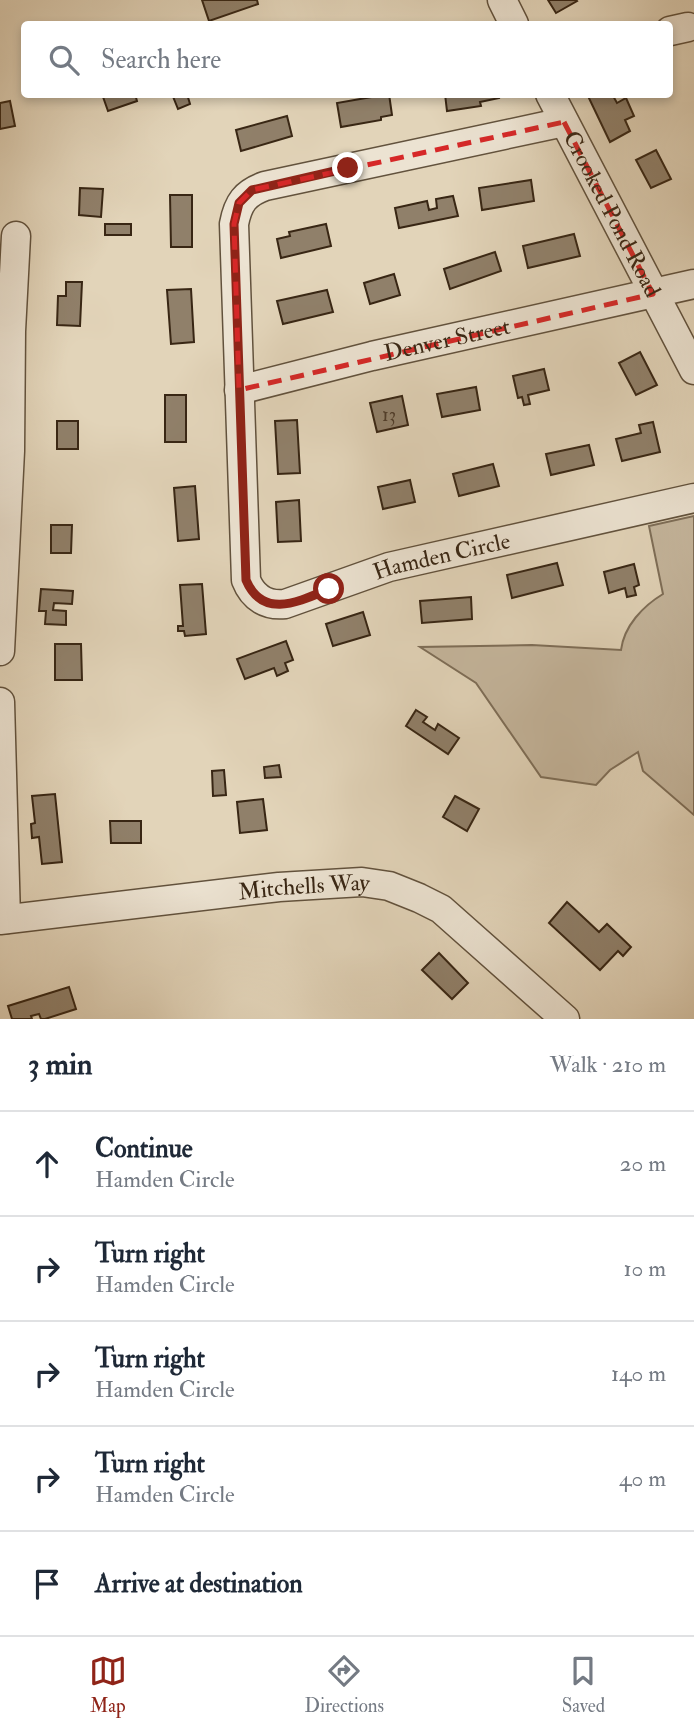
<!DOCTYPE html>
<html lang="en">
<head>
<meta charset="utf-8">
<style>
	body { margin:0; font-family:"IM FELL Double Pica",serif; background:#f2f2f3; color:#1f2937 }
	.stop { position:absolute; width:21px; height:21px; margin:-16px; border:5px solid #8f2418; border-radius:50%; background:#fff }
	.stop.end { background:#8f2418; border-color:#fff; box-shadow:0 2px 7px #0008 }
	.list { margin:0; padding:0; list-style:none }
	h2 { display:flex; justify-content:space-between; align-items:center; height:91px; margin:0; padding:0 28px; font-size:30px }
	h2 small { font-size:23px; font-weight:400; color:#747a83 }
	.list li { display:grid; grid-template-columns:46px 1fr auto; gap:21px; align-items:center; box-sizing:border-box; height:105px; padding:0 28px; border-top:2px solid #e0e1e3 }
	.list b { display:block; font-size:26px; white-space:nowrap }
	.list p { margin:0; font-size:23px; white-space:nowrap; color:#747a83 }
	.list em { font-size:23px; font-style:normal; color:#747a83 }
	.icon { flex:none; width:38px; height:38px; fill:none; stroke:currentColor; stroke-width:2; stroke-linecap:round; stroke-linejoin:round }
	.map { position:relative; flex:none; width:694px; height:1019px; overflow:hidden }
	.search { position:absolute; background:#fff; box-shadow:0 4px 10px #0003; left:21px; right:21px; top:21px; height:77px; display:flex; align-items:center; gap:18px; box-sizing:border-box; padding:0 24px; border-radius:7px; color:#747a83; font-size:26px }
	.sheet { height:616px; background:#fff }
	nav { display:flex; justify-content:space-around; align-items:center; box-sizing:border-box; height:98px; border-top:2px solid #e0e1e3; background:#fff; font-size:19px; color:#747a83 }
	nav a { display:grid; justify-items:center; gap:4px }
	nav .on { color:#8f2418 }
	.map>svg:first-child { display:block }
</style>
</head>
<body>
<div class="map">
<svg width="694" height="1019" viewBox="0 0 694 1019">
	<rect width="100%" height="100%" fill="#e2d4b9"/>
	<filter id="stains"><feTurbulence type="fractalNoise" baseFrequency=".00286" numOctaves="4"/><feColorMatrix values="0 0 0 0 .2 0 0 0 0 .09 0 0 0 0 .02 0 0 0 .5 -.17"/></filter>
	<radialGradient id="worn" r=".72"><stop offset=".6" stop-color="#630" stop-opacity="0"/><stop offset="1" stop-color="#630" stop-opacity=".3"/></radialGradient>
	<path fill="#c5b69d" stroke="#7e6e58" stroke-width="2" d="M694 516V815L643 771 638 752 610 770 596 785 541 777 476 683 420 647 532 645 621 650C624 626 643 606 663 594L649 526Z"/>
	<g fill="#90806a" stroke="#382614" stroke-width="2">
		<polygon points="202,0 257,0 258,4 209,21"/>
		<polygon points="548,0 576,0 577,1 556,13"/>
		<polygon points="102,94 135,94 137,101 108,111"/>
		<polygon points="172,94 187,94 190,104 178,109"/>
		<polygon points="389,94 392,115 381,117 381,120 341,127 337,103"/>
		<polygon points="445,94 498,94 499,98 480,102 481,106 447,111"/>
		<polygon points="587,94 612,94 617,103 626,98 634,116 625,120 630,131 610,142"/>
		<polygon points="10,101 15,126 0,129 0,103"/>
		<polygon points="287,116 292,136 241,151 236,130"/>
		<polygon points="656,150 671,179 651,188 636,160"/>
		<polygon points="531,180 534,201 482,210 479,188"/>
		<polygon points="80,188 103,189 101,217 79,215"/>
		<polygon points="170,195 192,195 192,247 171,247"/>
		<polygon points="453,196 458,216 399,228 395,208 427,201 429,210 437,208 436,199"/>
		<rect x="105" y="224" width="26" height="11"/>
		<polygon points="326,224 331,246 281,258 277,239 290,236 289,232"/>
		<polygon points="574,234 580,256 528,268 523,246"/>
		<polygon points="495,252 501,271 450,289 444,269"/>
		<polygon points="394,274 400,295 370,304 364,283"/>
		<polygon points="66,282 82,282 80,326 57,325 58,296 66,296"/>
		<polygon points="191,289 194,342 171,344 167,290"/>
		<polygon points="327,290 333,312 283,324 277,301"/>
		<polygon points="640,352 657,385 636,395 619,363"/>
		<polygon points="544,369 549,390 528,395 530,404 524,405 522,397 518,398 513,376"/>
		<polygon points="476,387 480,410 442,417 437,394"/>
		<rect x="165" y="395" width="21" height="47"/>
		<polygon points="402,396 408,425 377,432 370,403"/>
		<polygon points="297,420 300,473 278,474 275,421"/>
		<rect x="57" y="421" width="21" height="28"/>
		<polygon points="653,422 660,452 622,461 616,439 641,433 639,425"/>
		<polygon points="589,445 594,465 551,475 546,454"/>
		<polygon points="493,464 499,486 459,496 453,474"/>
		<polygon points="410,480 415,502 383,509 378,487"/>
		<polygon points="195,486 199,539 178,541 174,488"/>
		<polygon points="299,500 301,541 278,542 276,502"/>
		<polygon points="51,525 72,525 71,553 51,553"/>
		<polygon points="557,563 563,585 512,598 507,575"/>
		<polygon points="634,564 639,585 634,587 636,595 627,597 625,588 609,593 604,572"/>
		<polygon points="202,584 206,634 185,636 184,631 178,631 178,626 183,626 180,585"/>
		<polygon points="41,589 73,591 72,604 54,603 53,610 66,611 66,625 45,624 46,611 39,611"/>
		<polygon points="471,597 472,619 422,623 420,601"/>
		<polygon points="363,612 370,635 333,646 326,624"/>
		<polygon points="286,641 293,660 285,663 288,671 277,676 274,668 245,679 237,659"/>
		<polygon points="55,644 81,644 82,680 55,680"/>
		<polygon points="416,710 427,717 423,722 435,730 438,724 459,738 448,754 406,726"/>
		<polygon points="279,765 281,777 265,778 264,767"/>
		<polygon points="224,770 226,795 213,796 212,771"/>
		<polygon points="55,794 62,862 42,864 39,837 32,838 31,824 35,823 32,796"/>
		<polygon points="455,796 479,809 467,831 443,817"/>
		<polygon points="263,799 267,830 240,833 237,802"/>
		<polygon points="110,821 141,821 141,843 111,843"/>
		<polygon points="567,902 599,932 607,924 631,947 623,956 618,951 600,970 549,923"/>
		<polygon points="439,953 468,983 452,999 422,970"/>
		<polygon points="69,987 76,1009 45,1019 41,1019 39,1014 31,1016 32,1019 12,1019 8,1006"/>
	</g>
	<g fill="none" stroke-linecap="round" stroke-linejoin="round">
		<g stroke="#62523d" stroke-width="31">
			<g id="minor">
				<polyline points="502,0 514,24"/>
				<polyline points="670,31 688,27"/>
				<path id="s1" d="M550 94 694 370"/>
				<path id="s2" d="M564 122 265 186C245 193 238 203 234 224L246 580C253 598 267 606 285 604L389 567 694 498"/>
				<path id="s3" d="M239 390 372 356 694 284"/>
				<polyline points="0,651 10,451 11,331 16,236"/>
				<polyline points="0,702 6,919"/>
				<path id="s4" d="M0 920 279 887 362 882 389 886 419 898 441 909 565 1019"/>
			</g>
		</g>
		<use href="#minor" stroke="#ece3d2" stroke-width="28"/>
	</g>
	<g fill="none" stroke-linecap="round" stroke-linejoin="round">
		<path stroke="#8f2418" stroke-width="9" d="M329 589C300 601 263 620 246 580L234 224 239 203 252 190 348 168"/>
	</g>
	<path fill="none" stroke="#d62828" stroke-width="5" stroke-dasharray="14 9" stroke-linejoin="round" d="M564 122 653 294 239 390 234 224 239 203 252 190Z"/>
	<g text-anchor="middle" stroke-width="7" stroke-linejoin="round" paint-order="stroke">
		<g font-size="19" fill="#4e3c2a">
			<text x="389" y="421">13</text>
		</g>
		<g font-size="23" fill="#382614" stroke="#ece3d2">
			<text dy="8" stroke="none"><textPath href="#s1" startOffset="135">Crooked Pond Road</textPath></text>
			<text dy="8" stroke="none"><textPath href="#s3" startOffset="214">Denver Street</textPath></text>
			<text dy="8" stroke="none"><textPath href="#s2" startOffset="928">Hamden Circle</textPath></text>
			<text dy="8" stroke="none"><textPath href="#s4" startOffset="306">Mitchells Way</textPath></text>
		</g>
	</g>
	<rect width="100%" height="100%" filter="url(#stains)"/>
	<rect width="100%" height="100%" fill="url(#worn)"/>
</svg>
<div class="stop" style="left:329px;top:589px"></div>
<div class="stop end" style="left:348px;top:168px"></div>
<div class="search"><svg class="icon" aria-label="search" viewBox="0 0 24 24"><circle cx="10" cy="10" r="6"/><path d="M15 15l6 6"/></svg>Search here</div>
</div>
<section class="sheet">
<h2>3 min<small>Walk · 210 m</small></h2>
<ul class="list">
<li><svg class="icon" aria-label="ahead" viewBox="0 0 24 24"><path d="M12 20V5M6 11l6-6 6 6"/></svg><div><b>Continue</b><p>Hamden Circle</p></div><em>20 m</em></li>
<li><svg class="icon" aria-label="right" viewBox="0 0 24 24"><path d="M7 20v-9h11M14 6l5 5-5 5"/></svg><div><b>Turn right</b><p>Hamden Circle</p></div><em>10 m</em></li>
<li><svg class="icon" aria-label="right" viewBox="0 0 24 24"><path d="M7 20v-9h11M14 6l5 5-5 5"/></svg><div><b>Turn right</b><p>Hamden Circle</p></div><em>140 m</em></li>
<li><svg class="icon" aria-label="right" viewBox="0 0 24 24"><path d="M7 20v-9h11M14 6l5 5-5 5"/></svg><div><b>Turn right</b><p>Hamden Circle</p></div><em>40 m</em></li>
<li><svg class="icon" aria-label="arrive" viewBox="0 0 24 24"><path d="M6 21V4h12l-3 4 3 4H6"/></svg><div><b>Arrive at destination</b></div></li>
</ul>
</section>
<nav>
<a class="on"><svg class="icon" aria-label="map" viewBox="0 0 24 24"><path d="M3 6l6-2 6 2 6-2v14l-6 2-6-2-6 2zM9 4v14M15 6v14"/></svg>Map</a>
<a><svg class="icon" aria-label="directions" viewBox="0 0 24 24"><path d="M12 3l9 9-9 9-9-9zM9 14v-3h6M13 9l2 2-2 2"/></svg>Directions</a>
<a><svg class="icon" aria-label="saved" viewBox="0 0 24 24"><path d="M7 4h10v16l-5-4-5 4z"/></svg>Saved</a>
</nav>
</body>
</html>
